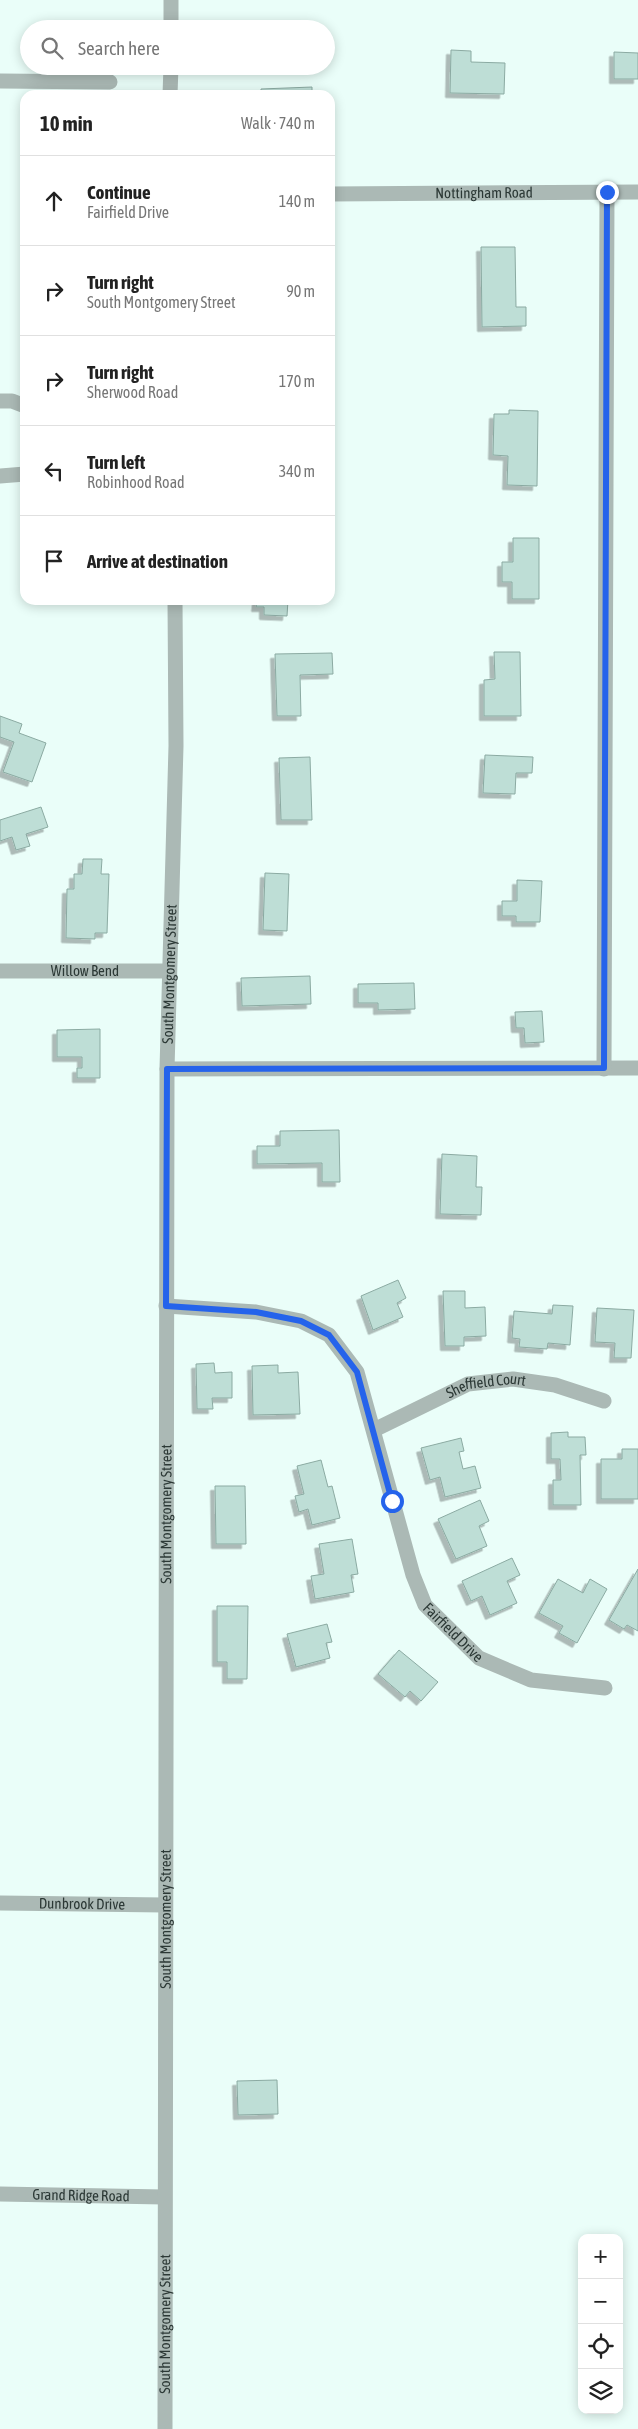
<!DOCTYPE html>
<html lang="en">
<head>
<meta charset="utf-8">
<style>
	body { margin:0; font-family:"Asap Condensed",sans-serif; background:#f2f2f2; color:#222 }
	.controls { position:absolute; right:15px; bottom:15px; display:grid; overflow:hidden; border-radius:10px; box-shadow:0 2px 12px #0003 }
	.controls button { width:45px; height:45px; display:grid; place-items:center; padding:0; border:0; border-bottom:1px solid #e0e0e0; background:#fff; color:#222; font:25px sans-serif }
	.stop { position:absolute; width:15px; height:15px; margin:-11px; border:4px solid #2563eb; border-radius:50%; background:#fff }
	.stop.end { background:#2563eb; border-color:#fff; box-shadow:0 1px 5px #0008 }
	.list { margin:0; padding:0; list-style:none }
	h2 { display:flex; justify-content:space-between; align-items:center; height:65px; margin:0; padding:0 20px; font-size:21px }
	h2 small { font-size:16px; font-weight:400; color:#767676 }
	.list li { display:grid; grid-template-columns:32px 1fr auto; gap:15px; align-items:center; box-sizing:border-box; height:90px; padding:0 20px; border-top:1px solid #e0e0e0 }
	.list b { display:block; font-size:19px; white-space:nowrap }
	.list p { margin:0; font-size:16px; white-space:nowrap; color:#767676 }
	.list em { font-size:16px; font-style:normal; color:#767676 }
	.icon { flex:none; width:28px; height:28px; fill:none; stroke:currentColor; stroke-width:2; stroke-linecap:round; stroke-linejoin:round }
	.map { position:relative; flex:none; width:638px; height:2429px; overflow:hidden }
	.search { position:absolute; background:#fff; box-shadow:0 2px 12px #0003; left:20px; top:20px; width:315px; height:55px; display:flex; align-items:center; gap:12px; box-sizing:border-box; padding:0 18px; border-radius:28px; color:#767676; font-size:19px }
	.panel { position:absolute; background:#fff; box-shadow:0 2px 12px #0003; left:20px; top:90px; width:315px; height:515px; border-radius:15px }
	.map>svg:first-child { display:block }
</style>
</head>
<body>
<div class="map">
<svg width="638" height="2429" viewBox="0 0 638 2429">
	<defs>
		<filter id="shadow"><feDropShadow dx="-4.5" dy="4.5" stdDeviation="0" flood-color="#0004"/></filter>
	</defs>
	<rect width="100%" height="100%" fill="#eafef9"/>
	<g fill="#beded6" stroke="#8baaa2" filter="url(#shadow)">
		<polygon points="451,50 471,51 471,62 505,63 504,94 450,93"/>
		<polygon points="614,52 638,53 638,79 614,79"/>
		<polygon points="312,87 312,95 261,95 261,89"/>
		<polygon points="481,247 515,247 516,307 526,307 526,326 482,327"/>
		<polygon points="509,410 538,411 537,486 507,485 508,456 493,455 494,414 509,414"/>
		<polygon points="513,538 539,538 539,599 512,599 512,582 502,582 502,562 513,562"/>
		<polygon points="257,600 288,600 287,616 264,615 264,607 256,607"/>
		<polygon points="494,652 520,652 521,716 484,716 484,680 495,679"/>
		<polygon points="332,653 333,674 300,675 301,716 277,716 275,654"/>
		<polygon points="0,716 22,724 19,733 46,743 32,782 3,772 14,742 0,737"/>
		<polygon points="485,755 533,757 532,773 516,773 515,794 483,793"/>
		<polygon points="310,757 312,820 281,820 279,758"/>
		<polygon points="41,807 48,827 26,834 30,846 16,850 12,837 0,841 0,820"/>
		<polygon points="83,859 102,859 101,874 109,874 107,933 95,933 95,939 66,938 67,889 74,889 74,874 82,874"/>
		<polygon points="265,873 289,874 287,931 263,930"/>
		<polygon points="517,880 542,881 540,922 516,922 516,916 502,916 502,901 517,901"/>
		<polygon points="310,976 311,1004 242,1006 241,978"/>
		<polygon points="414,983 415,1009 378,1010 378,1003 358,1003 358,984"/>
		<polygon points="542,1011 544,1042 525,1043 524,1028 516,1028 515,1012"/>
		<polygon points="100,1029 100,1078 77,1078 77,1068 82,1068 82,1057 57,1057 57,1030"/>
		<polygon points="339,1130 340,1182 322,1182 322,1163 257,1164 257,1146 280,1146 280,1131"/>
		<polygon points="442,1154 477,1156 476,1187 482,1187 481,1215 440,1214"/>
		<polygon points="398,1280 406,1298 397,1303 403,1317 373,1330 361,1296"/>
		<polygon points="443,1291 465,1291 465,1308 485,1307 486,1336 464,1337 464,1346 445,1346"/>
		<polygon points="553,1305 573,1306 570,1345 548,1343 547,1349 519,1347 520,1339 512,1338 514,1311 552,1314"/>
		<polygon points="597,1308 634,1310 631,1358 614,1358 615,1343 595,1342"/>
		<polygon points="214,1363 215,1373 232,1372 232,1398 212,1398 213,1409 197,1409 196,1364"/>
		<polygon points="278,1365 278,1373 298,1372 300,1414 253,1415 252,1366"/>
		<polygon points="568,1432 568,1437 585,1437 586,1455 580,1455 581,1505 553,1505 553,1480 561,1480 560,1459 551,1459 551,1433"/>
		<polygon points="461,1438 464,1451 459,1452 463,1469 475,1466 481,1488 445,1497 440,1477 430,1480 421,1448"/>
		<polygon points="622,1449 638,1449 638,1499 601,1499 601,1459 622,1459"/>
		<polygon points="321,1460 328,1487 332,1486 340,1518 312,1525 308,1509 299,1512 295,1496 304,1494 297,1466"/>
		<polygon points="215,1486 245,1486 246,1544 216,1544"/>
		<polygon points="480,1500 489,1521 479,1526 487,1546 456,1559 438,1519"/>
		<polygon points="352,1539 358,1574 351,1575 354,1592 315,1599 311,1576 324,1574 319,1544"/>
		<polygon points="512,1558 520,1575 507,1581 517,1603 490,1615 482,1596 471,1601 462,1581"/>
		<polygon points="638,1569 638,1631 627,1625 624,1629 609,1620"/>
		<polygon points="558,1579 583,1593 590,1579 607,1589 577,1643 559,1633 563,1626 539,1613"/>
		<polygon points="217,1606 248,1606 247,1679 227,1679 227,1662 217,1662"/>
		<polygon points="327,1624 332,1642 326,1643 330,1658 296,1667 287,1634"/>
		<polygon points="399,1650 438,1682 421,1701 410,1691 405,1697 378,1674"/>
		<polygon points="277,2080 278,2114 238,2115 237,2081"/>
	</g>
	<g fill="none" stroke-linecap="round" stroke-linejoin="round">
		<g stroke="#abb9b5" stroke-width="15">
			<polyline points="171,29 171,0"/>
			<polyline points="0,81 110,82"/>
			<polyline points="170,95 171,66"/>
			<path id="s1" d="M330 194 638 192"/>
			<polyline points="0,401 12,401 25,406"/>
			<polyline points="0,476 25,474"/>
			<path id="s2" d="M0 971H169"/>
			<polyline points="167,1069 638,1068"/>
			<polyline points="604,1069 607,192"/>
			<path id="s3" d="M166 1306 256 1312 301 1321 329 1335 357 1372 413 1575 425 1605 479 1658 531 1680 605 1688"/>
			<path id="s4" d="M374 1430 468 1384 513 1379 555 1385 604 1401"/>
			<path id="s5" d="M0 1903 165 1905"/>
			<path id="s6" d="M0 2194 164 2197"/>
			<path id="s7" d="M165 2429 167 1069 176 746 175 600"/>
		</g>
	</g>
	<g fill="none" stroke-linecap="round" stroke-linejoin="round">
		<polyline stroke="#2563eb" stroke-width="6" points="392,1501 357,1372 329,1335 301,1321 256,1312 166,1306 167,1069 604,1068 607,192"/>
	</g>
	<g text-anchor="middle" stroke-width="5" stroke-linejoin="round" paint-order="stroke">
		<g font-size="15" fill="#2c3936" stroke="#eafef9">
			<text dy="5" stroke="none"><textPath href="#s1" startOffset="154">Nottingham Road</textPath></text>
			<text dy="5" stroke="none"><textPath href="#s2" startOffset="85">Willow Bend</textPath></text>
			<text dy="5" stroke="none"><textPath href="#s7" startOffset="1455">South Montgomery Street</textPath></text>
			<text dy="5" stroke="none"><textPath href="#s4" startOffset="122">Sheffield Court</textPath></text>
			<text dy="5" stroke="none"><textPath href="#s7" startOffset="915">South Montgomery Street</textPath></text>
			<text dy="5" stroke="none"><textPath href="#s3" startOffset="496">Fairfield Drive</textPath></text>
			<text dy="5" stroke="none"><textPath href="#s5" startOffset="82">Dunbrook Drive</textPath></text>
			<text dy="5" stroke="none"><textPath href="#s7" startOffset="510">South Montgomery Street</textPath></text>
			<text dy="5" stroke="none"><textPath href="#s6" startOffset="81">Grand Ridge Road</textPath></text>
			<text dy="5" stroke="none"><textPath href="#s7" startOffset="105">South Montgomery Street</textPath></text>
		</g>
	</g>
</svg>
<div class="controls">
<button>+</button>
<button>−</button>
<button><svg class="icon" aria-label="locate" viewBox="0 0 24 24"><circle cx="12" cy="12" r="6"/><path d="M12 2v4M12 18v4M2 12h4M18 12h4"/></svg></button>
<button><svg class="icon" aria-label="layers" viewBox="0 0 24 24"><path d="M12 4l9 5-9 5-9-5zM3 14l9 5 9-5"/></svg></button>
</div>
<div class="stop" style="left:392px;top:1501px"></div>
<div class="stop end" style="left:607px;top:192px"></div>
<div class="search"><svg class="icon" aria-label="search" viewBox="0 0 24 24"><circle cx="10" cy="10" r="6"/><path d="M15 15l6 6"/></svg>Search here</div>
<section class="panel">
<h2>10 min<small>Walk · 740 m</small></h2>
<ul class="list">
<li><svg class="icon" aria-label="ahead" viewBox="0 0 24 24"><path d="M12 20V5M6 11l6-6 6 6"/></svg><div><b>Continue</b><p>Fairfield Drive</p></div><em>140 m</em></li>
<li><svg class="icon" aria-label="right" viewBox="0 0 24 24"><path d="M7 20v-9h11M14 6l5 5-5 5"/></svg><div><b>Turn right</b><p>South Montgomery Street</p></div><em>90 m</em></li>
<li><svg class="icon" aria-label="right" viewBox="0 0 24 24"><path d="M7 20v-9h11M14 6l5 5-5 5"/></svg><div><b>Turn right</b><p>Sherwood Road</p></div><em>170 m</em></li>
<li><svg class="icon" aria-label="left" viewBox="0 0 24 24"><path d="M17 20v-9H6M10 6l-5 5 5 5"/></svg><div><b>Turn left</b><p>Robinhood Road</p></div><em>340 m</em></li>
<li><svg class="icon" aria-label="arrive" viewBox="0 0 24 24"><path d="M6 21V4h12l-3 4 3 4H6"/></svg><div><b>Arrive at destination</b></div></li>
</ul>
</section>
</div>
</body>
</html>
